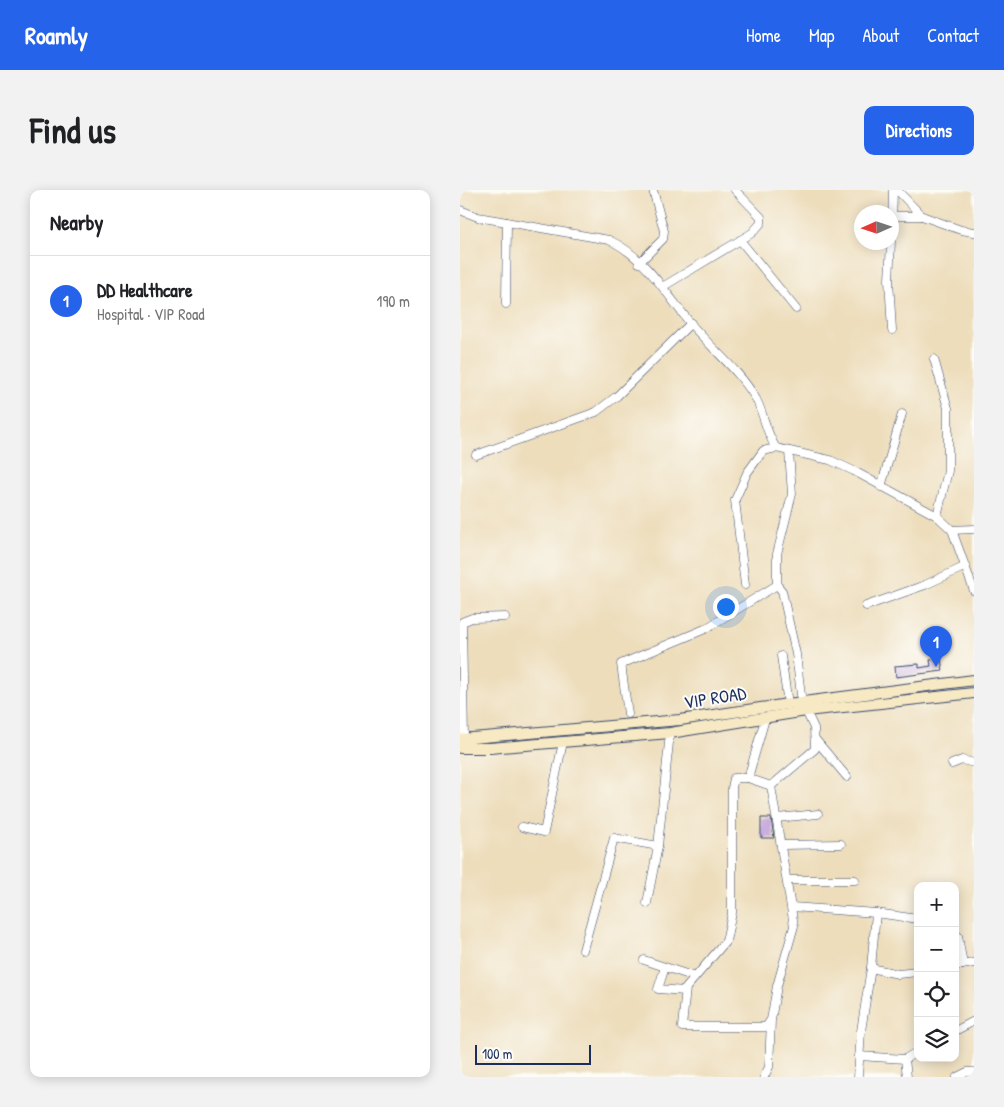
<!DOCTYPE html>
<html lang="en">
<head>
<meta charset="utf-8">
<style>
	body { margin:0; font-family:"Patrick Hand",sans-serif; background:#f2f2f2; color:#202124 }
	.controls { position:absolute; right:15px; bottom:15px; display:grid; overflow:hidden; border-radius:10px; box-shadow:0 2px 12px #0003 }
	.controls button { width:45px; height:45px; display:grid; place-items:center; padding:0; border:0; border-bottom:1px solid #e0e0e0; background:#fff; color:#202124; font:25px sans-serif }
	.compass { position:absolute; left:394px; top:15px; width:45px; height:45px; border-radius:50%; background:#fff; box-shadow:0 2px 12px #0003; rotate:267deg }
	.scale { position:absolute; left:15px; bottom:12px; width:116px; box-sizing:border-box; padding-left:5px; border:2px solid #1b2f5e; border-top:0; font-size:14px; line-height:18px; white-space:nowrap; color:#1b2f5e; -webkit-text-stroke:4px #fdfcf7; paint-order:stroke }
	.you { position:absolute; left:265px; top:416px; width:18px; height:18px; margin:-12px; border:4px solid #fff; border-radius:50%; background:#1a73e8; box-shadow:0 0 0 8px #1a73e833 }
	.badge { display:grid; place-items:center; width:32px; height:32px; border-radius:50%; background:#2563eb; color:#fff; font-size:16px; font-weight:700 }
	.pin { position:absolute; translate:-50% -41px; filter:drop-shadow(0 1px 2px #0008) }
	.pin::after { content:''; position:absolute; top:26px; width:18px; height:15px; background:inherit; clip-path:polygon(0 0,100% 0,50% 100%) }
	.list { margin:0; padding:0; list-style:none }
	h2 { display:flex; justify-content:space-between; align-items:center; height:65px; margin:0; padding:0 20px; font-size:21px }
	h2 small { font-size:16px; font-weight:400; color:#757577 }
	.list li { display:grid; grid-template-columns:32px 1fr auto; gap:15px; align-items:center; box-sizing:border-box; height:90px; padding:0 20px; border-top:1px solid #e0e0e0 }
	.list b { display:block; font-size:19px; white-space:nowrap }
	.list p { margin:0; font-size:16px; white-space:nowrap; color:#757577 }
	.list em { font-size:16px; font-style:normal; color:#757577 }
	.icon { flex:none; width:28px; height:28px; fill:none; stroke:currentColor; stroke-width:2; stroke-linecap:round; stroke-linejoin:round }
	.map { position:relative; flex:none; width:514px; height:887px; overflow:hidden; border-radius:10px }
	header { display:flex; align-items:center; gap:30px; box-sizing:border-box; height:70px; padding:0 25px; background:#2563eb; color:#fff }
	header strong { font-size:24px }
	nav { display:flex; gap:28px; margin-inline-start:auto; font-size:18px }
	.intro { display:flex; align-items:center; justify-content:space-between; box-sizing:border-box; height:120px; padding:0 30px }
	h1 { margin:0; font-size:35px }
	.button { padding:12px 22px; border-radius:10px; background:#2563eb; color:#fff; font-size:18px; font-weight:700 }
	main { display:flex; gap:30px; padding:0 30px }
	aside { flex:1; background:#fff; border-radius:10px; box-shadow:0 2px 12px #0003 }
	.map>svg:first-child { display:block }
</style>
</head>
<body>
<header>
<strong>Roamly</strong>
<nav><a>Home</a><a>Map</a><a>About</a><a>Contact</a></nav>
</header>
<div class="intro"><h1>Find us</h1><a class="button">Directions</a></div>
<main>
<aside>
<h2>Nearby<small></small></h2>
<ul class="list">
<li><span class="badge">1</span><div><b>DD Healthcare</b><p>Hospital · VIP Road</p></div><em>190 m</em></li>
</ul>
</aside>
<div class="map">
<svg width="514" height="887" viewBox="0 0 514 887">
	<rect width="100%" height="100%" fill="#fdfcf7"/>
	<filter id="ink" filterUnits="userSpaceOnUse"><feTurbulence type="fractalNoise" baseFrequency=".02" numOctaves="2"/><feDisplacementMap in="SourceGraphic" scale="10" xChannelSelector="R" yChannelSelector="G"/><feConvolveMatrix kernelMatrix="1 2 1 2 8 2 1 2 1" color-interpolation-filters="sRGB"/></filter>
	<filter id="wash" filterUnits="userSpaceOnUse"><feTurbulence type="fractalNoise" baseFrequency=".0096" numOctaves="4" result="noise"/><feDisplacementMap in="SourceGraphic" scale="20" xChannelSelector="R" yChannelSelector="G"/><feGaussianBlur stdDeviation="1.12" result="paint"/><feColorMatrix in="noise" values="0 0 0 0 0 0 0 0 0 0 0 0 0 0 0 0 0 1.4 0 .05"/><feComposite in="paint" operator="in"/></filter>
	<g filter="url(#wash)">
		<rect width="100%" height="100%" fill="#edddbb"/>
		<g id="blocks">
			<g fill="#bfa1da">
				<polygon points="481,469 483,481 436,487 435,476 459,474 459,478 471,476 470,470"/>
				<polygon points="301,628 311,628 314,648 301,648"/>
			</g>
		</g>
	</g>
	<g filter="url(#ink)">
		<use href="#blocks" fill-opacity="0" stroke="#3a496c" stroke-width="1"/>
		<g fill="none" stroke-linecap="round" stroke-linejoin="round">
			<g stroke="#3a496c" stroke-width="9">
				<g id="street">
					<polyline points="437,0 462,26 501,40 514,42"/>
					<path d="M0 20 18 27 149 50C185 66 207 105 231 134 252 159 280 181 296 209 304 224 306 243 316 258L370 270 394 281 477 326 492 340 514 401"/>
					<polyline points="432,26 462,26"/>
					<polyline points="432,36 433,0"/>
					<polyline points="280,50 336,119"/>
					<polyline points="431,52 429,90 432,140"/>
					<polyline points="179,73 203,49 204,41 193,0"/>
					<polyline points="204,96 292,43 301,33 301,27 275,0"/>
					<polyline points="46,114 47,32"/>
					<polyline points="474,169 488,218 488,281 477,326"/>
					<polyline points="329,261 332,304 317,364 317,395 322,401 336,464 341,505"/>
					<polyline points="16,265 136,222 157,206 231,133"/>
					<polyline points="421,297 442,224"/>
					<polyline points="492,340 514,339"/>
					<polyline points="285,395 275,310 287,283 303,261 316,258"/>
					<polyline points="406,416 465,395 506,376"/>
					<polyline points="321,466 328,514"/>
					<polyline points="168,524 161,474 245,439 317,395"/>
					<polyline points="4,549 2,432 12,428 45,427"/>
					<polyline points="355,549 387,587"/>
					<polyline points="492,574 502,570 514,573"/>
					<polyline points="288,588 274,588 272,598 272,723 266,751 226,798 222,837 306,837 310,831"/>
					<polyline points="311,596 355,559 354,538 346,521"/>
					<polyline points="317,628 358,624"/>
					<polyline points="62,637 84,642 103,552"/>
					<polyline points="322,655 381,654"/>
					<polyline points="328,690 395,690"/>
					<polyline points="187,713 198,656"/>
					<polyline points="332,717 416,723"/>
					<polyline points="495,747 498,746 503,775"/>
					<polyline points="123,760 154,648 198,656 210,543"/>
					<polyline points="184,770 235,787"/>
					<polyline points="495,776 514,773"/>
					<polyline points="205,777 198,799 225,801"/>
					<polyline points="411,778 416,723 458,729"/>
					<polyline points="495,841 514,831"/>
					<polyline points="399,866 445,869 458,861"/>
					<polyline points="445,869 447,887"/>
					<polyline points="304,887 309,877 311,830 317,796 334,736 311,596 288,588 305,529"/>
					<polyline points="398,887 401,841 411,778 438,784 458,782"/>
					<polyline points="497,887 507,882 514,882"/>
				</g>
			</g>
			<g stroke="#3a496c" stroke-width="12">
				<g id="secondary">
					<polyline points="0,549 220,530 328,514 514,490"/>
					<polyline points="0,558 30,558 210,543 346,521 514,503"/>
				</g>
			</g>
			<use href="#street" stroke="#fff" stroke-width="8"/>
			<use href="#secondary" stroke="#f7e9c3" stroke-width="10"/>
		</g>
	</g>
	<g text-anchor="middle" stroke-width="4" stroke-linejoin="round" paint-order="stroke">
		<g font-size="18" fill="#1b2f5e" stroke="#fdfcf7">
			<text transform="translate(255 508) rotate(-9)" y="6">VIP ROAD</text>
		</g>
	</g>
</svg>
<div class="controls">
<button>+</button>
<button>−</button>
<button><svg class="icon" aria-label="locate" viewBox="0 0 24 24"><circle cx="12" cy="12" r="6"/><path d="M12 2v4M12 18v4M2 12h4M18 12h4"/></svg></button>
<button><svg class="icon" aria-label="layers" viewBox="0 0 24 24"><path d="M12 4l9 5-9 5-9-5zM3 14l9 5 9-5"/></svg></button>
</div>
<svg class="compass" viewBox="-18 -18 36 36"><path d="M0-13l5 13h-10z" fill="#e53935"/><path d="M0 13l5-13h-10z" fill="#757577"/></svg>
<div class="scale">100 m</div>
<div class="you"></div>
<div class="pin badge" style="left:476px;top:477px">1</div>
</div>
</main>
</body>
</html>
